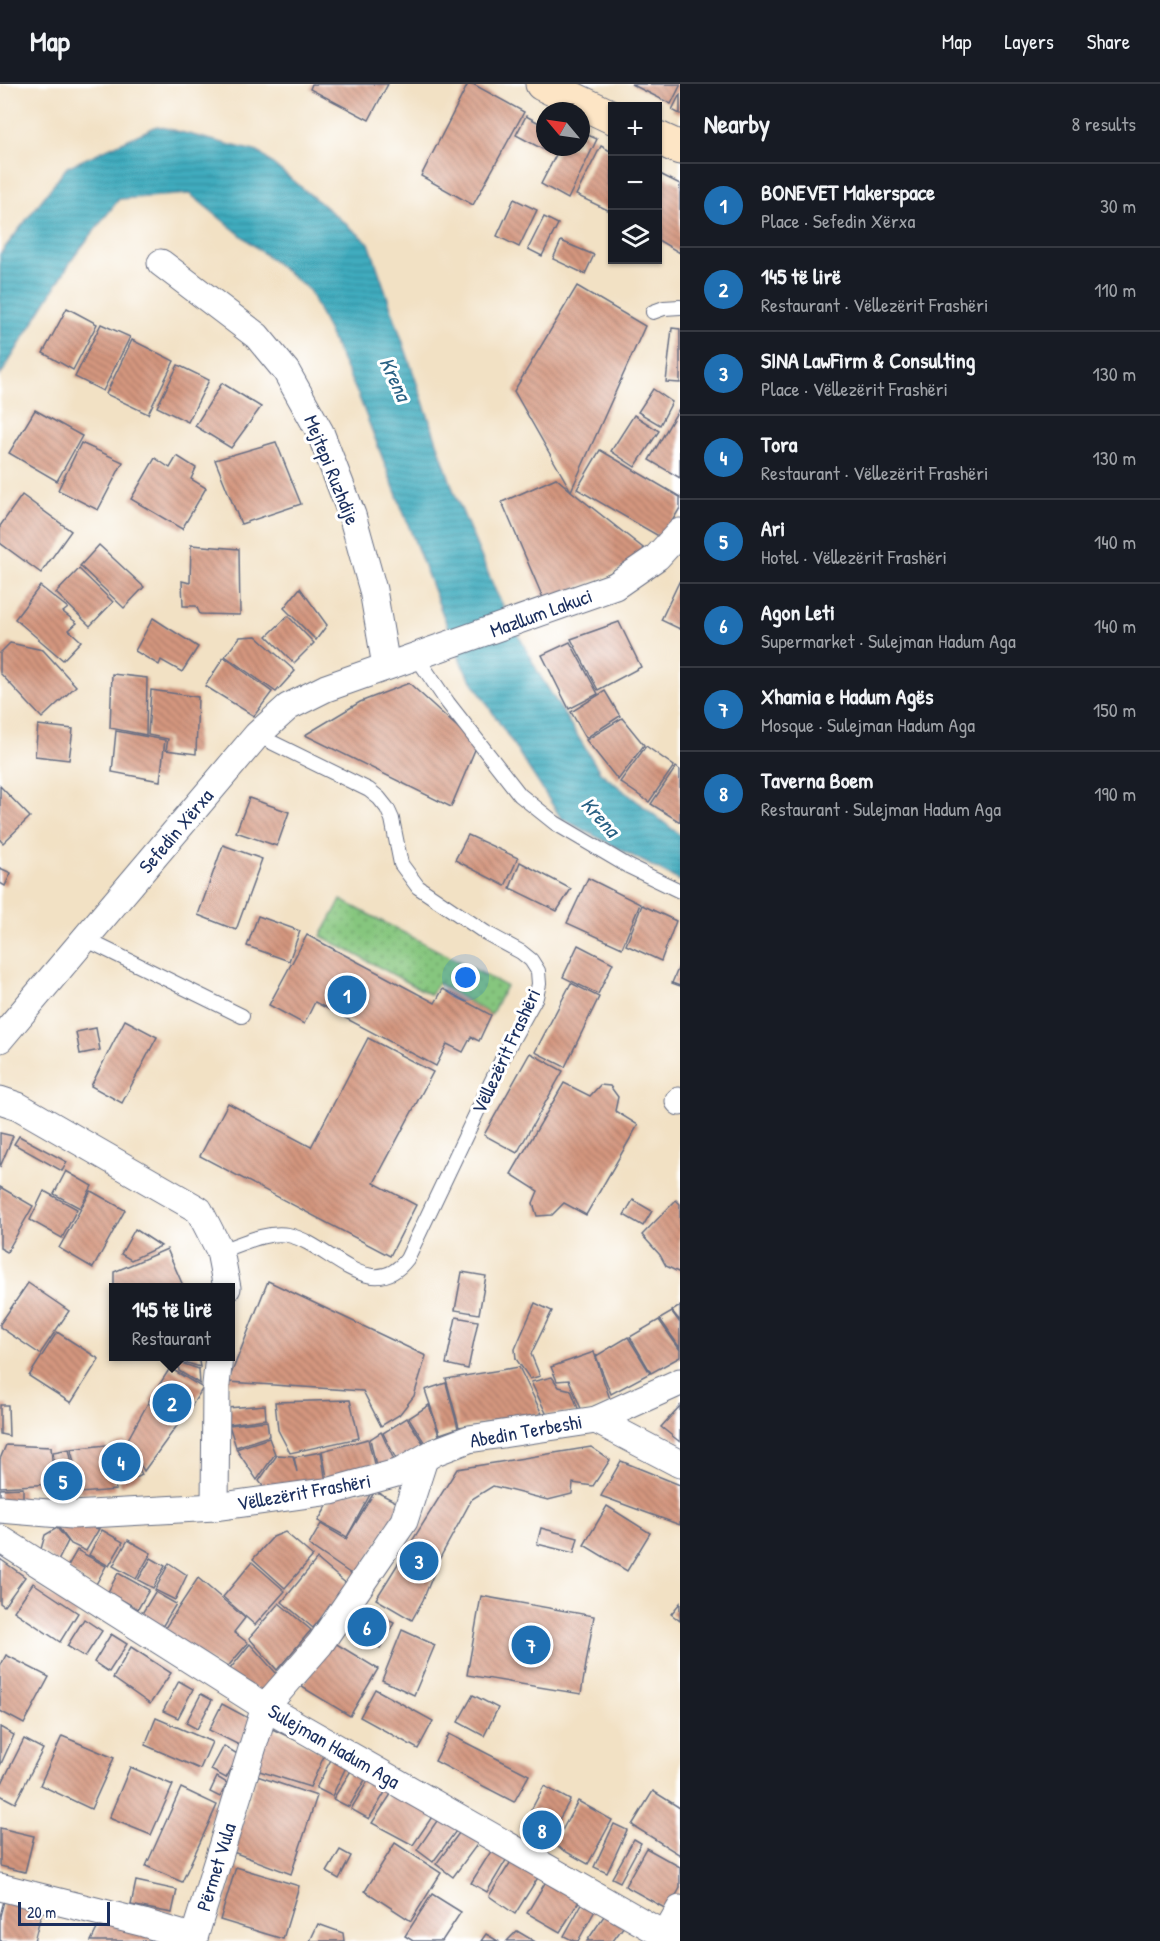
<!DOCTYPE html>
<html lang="en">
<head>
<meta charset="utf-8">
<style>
	body { margin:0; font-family:"Patrick Hand",sans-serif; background:#20242c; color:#f1f3f6 }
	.controls { position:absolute; right:18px; top:18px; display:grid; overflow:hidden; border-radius:0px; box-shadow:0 2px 4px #0004 }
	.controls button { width:54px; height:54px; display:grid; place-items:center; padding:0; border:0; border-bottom:2px solid #363941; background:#171b24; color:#f1f3f6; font:30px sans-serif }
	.compass { position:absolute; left:536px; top:18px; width:54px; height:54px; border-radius:50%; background:#171b24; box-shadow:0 2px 4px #0004; rotate:299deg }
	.scale { position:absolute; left:18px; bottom:15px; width:92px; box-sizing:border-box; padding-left:6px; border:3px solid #1b2f5e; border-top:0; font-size:16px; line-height:21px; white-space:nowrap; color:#1b2f5e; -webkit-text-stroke:4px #fff; paint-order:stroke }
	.you { position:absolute; left:466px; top:894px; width:21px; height:21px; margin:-15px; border:4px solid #fff; border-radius:50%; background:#1a73e8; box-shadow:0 0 0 9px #1a73e833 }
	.badge { display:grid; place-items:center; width:39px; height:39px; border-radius:50%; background:#1f6fb2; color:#fff; font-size:20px; font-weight:700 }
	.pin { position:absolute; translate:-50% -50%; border:3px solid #fff; box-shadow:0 2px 6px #0006 }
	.popup { position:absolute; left:109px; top:1199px; width:126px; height:78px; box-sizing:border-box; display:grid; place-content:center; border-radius:0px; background:#171b24; filter:drop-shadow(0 2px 4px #0005); font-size:20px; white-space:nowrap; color:#9ea1a6 }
	.popup b { font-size:22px; color:#f1f3f6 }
	.popup::after { content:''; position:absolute; left:50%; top:100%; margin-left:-12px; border:12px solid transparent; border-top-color:#171b24 }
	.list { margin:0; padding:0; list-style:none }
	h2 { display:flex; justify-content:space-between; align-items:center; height:78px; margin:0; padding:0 24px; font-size:26px }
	h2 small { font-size:20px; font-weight:400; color:#9ea1a6 }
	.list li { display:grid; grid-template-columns:39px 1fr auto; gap:18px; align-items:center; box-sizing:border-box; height:84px; padding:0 24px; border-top:2px solid #363941 }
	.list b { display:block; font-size:22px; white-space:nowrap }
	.list p { margin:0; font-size:20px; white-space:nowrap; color:#9ea1a6 }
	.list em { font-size:20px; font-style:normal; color:#9ea1a6 }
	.icon { flex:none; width:33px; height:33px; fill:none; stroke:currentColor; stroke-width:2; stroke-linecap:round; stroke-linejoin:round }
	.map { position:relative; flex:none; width:680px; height:1857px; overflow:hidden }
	header { display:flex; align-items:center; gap:36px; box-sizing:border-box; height:84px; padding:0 30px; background:#171b24; border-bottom:2px solid #363941 }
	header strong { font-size:28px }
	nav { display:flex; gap:33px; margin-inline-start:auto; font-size:21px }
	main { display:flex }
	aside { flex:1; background:#171b24 }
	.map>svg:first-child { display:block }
</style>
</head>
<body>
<header>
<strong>Map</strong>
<nav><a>Map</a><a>Layers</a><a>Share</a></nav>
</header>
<main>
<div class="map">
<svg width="680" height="1857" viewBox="0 0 680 1857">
	<defs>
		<pattern id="green-dots" width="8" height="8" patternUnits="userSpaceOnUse" patternTransform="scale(1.5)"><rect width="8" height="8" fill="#86c67e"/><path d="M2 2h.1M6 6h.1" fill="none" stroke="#6da16a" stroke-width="1.8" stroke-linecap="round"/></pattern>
		<pattern id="water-rules" width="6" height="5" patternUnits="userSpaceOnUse" patternTransform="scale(1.5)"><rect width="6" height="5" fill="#3facbe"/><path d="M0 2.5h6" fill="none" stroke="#348c9e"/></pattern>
		<pattern id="building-back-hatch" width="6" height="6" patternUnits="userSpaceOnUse" patternTransform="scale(1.5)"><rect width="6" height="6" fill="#d4967e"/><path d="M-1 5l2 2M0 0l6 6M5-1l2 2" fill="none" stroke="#ab7b6a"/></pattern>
	</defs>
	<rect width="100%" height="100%" fill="#fff"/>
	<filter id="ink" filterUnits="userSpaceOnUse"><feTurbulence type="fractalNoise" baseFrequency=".0167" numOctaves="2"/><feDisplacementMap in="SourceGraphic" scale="12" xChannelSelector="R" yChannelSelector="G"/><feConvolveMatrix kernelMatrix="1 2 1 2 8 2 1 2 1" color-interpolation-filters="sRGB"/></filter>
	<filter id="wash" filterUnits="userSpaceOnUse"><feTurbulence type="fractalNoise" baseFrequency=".008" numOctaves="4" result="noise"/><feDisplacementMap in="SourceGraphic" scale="24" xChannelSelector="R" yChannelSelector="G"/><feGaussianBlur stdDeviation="1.35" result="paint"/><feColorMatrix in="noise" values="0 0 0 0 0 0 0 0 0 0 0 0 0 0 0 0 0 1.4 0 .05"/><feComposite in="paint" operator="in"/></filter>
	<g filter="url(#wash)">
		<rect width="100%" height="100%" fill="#f2e1c4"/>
		<polygon fill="url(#green-dots)" stroke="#507a6e" stroke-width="1.5" points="341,816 506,902 491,931 438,899 431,911 321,852"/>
		<polygon fill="url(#water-rules)" stroke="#2d6e8e" stroke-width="1.5" points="157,42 258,68 369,159 454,408 496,508 539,590 600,688 680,751 680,797 561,734 463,583 359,313 309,206 190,110 119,115 73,174 0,292 0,170 67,83"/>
		<g id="blocks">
			<g fill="url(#building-back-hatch)">
				<polygon points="312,0 388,0 369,36 310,5"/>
				<polygon points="468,0 473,0 524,28 473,121 421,92"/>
				<polygon points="631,0 680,0 680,2 671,20"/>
				<polygon points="680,10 680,30 672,26"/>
				<polygon points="526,32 545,42 545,63 554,63 550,69 516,51"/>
				<polygon points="581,48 597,55 568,115 541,100 560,63 581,63"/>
				<polygon points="601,62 612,68 612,128 576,111"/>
				<polygon points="658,89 680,100 680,169 658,156"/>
				<polygon points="514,115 537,126 519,163 497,152"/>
				<polygon points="544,133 558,140 542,172 528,165"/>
				<polygon points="561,157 594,171 585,190 553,175"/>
				<polygon points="577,202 645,242 571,407 652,471 582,501 546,521 502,418 556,394 571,407 514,307"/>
				<polygon points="67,224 97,240 73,286 43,269"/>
				<polygon points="101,240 130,253 103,307 75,293"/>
				<polygon points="672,244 680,245 680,299 666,298"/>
				<polygon points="132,256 174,277 148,330 106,310"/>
				<polygon points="178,281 209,296 188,338 157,323"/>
				<polygon points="222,299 261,323 231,364 195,342"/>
				<polygon points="653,305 672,318 660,341 638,328"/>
				<polygon points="680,323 680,394 649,376"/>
				<polygon points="35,326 82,352 57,397 9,369"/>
				<polygon points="634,331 659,347 635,383 611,367"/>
				<polygon points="276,358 301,420 241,440 215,376"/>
				<polygon points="81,359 123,378 98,426 58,406"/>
				<polygon points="600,366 680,413 680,424 662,454 577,405"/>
				<polygon points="177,372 196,384 191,395 206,404 182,445 131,415 155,374 170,384"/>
				<polygon points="22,411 71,447 41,489 0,459 0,442"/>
				<polygon points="99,461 144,503 124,524 80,482"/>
				<polygon points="191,461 239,465 240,531 200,530 196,522 183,522 182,497 190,499"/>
				<polygon points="79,485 113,518 90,542 56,509"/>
				<polygon points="680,496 680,545 661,536"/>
				<polygon points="40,502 68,524 63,528 77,539 69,546 81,557 63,576 15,535"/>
				<polygon points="300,504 327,541 316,556 284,524"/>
				<polygon points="288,532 314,559 294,579 267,552"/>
				<polygon points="153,534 198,563 182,588 161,576 159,581 135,567"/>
				<polygon points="619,538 641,583 598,606 571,555"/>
				<polygon points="256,552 295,587 276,608 225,572 240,553"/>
				<polygon points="570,558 598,610 569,625 542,571"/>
				<polygon points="10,559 43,566 76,602 42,634 0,589 0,569"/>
				<polygon points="224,573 272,608 254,632 205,602"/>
				<polygon points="112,590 147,594 146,651 110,644"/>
				<polygon points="409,599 477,661 451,723 305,651 360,618"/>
				<polygon points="151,606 198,613 196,670 166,666 168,655 148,651"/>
				<polygon points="605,607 620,632 586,654 571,628"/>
				<polygon points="622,634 644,661 618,696 586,656"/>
				<polygon points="38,641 73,645 69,676 35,672"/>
				<polygon points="116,647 165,656 160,697 112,688"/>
				<polygon points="646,662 674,682 649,718 620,698"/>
				<polygon points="676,683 680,686 680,738 651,720"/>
				<polygon points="0,702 30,733 3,759 0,756"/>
				<polygon points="249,714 289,728 277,762 236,748"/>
				<polygon points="468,751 518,774 505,802 455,776"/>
				<polygon points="223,761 262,775 236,846 198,831"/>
				<polygon points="520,778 571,805 557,827 510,804"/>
				<polygon points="0,784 11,789 5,802 0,799"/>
				<polygon points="588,794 640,820 622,864 567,839"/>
				<polygon points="642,821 676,837 661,877 626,861"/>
				<polygon points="258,832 300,847 289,877 247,862"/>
				<polygon points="307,851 435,919 443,905 491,931 479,957 471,953 463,968 447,960 436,982 315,918 304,940 269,921"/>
				<polygon points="578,861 613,879 598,910 563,893"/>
				<polygon points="680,880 680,902 672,899"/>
				<polygon points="571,899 599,913 565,983 535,968"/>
				<polygon points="125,936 157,953 122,1019 91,1002"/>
				<polygon points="96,944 100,966 80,970 76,948"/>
				<polygon points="368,954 433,988 374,1099 416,1121 390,1172 200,1072 228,1019 311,1063"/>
				<polygon points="530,969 563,987 517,1069 484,1051"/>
				<polygon points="564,999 590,1012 600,1001 610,1002 618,1013 615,1027 638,1041 586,1131 564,1119 552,1131 537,1132 533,1119 538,1107 511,1090"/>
				<polygon points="0,1049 13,1052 0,1083"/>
				<polygon points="19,1052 67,1078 62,1087 14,1060"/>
				<polygon points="66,1087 92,1102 80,1124 54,1110"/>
				<polygon points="0,1103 33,1122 7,1168 0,1164"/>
				<polygon points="44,1107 77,1125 62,1154 30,1136"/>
				<polygon points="91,1107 125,1126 93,1184 59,1164"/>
				<polygon points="633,1116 652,1127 643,1142 624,1131"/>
				<polygon points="676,1116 680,1120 680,1189 666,1182 660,1171 642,1151"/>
				<polygon points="135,1145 161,1162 131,1176 121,1170"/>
				<polygon points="167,1165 184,1204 114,1204 114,1188"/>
				<polygon points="462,1188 486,1192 479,1230 455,1226"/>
				<polygon points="268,1197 426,1272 414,1312 399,1331 381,1342 363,1307 228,1298"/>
				<polygon points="28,1199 69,1227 40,1270 0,1243 0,1240"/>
				<polygon points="535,1219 552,1227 531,1270 540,1292 530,1295 516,1275 515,1265"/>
				<polygon points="680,1222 680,1237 672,1227"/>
				<polygon points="672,1228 680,1239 680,1264 660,1235"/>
				<polygon points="456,1233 478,1237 468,1285 446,1280"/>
				<polygon points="659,1236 680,1266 680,1273 651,1289 630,1253"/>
				<polygon points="57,1248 99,1275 71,1319 29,1292"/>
				<polygon points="628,1253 650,1289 611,1310 596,1272"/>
				<polygon points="594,1268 611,1318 582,1327 569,1296 557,1297 551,1283"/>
				<polygon points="168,1272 198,1272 200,1283 168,1273"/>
				<polygon points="178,1278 199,1285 200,1300 179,1287"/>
				<polygon points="519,1283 542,1330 459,1343 446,1295"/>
				<polygon points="170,1284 203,1304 181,1338 149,1317"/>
				<polygon points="552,1293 559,1303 571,1306 579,1327 547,1331 531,1298"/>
				<polygon points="446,1299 458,1344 440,1350 425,1306"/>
				<polygon points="350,1316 359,1354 290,1369 278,1346 275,1318"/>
				<polygon points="148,1319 179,1339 144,1387 127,1357"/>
				<polygon points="0,1321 8,1321 9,1352 0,1350"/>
				<polygon points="265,1321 266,1335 229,1340 227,1324"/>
				<polygon points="429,1321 439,1351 426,1361 409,1334"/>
				<polygon points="680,1322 680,1358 661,1343"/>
				<polygon points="407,1334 425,1362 397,1377 383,1349"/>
				<polygon points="267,1337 269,1352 236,1363 229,1341"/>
				<polygon points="381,1348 395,1378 377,1386 370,1355"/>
				<polygon points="269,1354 275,1370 257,1396 236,1365"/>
				<polygon points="368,1355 376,1388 328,1398 322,1367"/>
				<polygon points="125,1357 142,1391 121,1402 110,1362"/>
				<polygon points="6,1361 51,1363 54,1400 0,1403 0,1375"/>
				<polygon points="106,1361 116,1406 80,1409 71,1365"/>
				<polygon points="591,1363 610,1376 593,1402 573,1399 572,1410 548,1416 493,1402 472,1415 440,1474 423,1516 412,1536 376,1515 457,1385"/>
				<polygon points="69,1365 78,1408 58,1409 53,1368"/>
				<polygon points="321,1368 326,1398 268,1409 259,1397 277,1371 293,1372 297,1388 294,1373"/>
				<polygon points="621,1377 680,1401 680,1441 601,1412"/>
				<polygon points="23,1404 23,1416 0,1417 0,1405"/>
				<polygon points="373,1405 347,1453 318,1437 333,1412"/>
				<polygon points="375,1407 400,1420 357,1494 309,1461 321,1440 346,1455"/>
				<polygon points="607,1422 650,1449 627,1487 584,1461"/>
				<polygon points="79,1440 99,1445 86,1467 71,1460 58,1443"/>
				<polygon points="57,1444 68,1457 57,1479 41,1465 45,1451"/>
				<polygon points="541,1444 578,1454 574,1469 537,1460"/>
				<polygon points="102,1446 123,1458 109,1482 89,1471"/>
				<polygon points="285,1448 313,1472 285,1504 253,1475 273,1453"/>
				<polygon points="128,1456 151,1469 136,1495 113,1482"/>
				<polygon points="77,1466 106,1482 95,1502 66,1485"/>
				<polygon points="151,1474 165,1482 153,1504 138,1496"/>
				<polygon points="0,1475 25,1493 4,1522 0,1519"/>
				<polygon points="317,1475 348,1501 313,1544 282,1518"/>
				<polygon points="252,1478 285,1507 255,1541 223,1513"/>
				<polygon points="169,1479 187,1491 175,1516 155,1506"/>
				<polygon points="118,1489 149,1506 138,1525 108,1508"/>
				<polygon points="198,1494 245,1534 234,1548 248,1559 225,1586 163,1547"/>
				<polygon points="33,1499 78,1529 60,1558 14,1527"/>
				<polygon points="155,1508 176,1520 162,1543 141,1531"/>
				<polygon points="481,1512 594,1532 581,1610 467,1591"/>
				<polygon points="279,1519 311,1546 277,1586 249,1554"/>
				<polygon points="680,1519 680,1537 671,1530"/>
				<polygon points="365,1524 394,1539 380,1564 351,1548"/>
				<polygon points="84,1535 102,1547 85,1573 67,1562"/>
				<polygon points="402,1546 435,1561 414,1611 382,1596"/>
				<polygon points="111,1550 127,1560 109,1588 94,1578"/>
				<polygon points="330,1556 378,1585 350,1632 302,1603"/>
				<polygon points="250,1560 276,1589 263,1609 226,1590"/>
				<polygon points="131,1563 171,1589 150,1620 113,1594"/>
				<polygon points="6,1571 49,1593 24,1640 0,1627 0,1583"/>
				<polygon points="179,1597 193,1605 178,1634 163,1627"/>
				<polygon points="375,1605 433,1637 418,1665 360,1633"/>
				<polygon points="201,1610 212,1616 197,1645 186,1639"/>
				<polygon points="473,1611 498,1624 484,1652 458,1638"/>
				<polygon points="222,1620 252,1636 239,1661 209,1646"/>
				<polygon points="156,1634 212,1658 200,1685 145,1661"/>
				<polygon points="266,1642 325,1670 310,1703 253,1685"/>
				<polygon points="0,1643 14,1651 0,1682"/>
				<polygon points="449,1650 529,1691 514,1718 435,1677"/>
				<polygon points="62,1652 114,1674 91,1725 40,1701"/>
				<polygon points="24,1655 43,1665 15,1719 0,1711 0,1703"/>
				<polygon points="224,1662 239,1671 226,1694 211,1686"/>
				<polygon points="333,1672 348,1679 332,1712 316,1704"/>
				<polygon points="354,1682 369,1689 349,1723 333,1715"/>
				<polygon points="130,1683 173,1701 151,1751 109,1734"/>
				<polygon points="372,1690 390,1700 369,1735 351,1725"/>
				<polygon points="257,1692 317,1712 291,1790 233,1768"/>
				<polygon points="217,1693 227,1699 220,1713 210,1708"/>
				<polygon points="544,1702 570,1716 547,1757 522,1743"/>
				<polygon points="181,1704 217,1721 182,1798 146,1782"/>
				<polygon points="395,1704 436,1727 413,1761 372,1739"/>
				<polygon points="653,1707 680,1724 680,1771 632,1741"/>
				<polygon points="578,1717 612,1736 588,1780 554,1761"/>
				<polygon points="441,1731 459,1743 433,1778 417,1766"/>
				<polygon points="614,1740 627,1746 607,1789 594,1783"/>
				<polygon points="0,1744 34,1752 25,1788 0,1782"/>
				<polygon points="462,1745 479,1758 453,1793 436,1780"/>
				<polygon points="634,1755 641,1759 620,1798 612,1794"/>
				<polygon points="395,1759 441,1789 411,1837 365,1807"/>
				<polygon points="493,1764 508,1773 487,1808 471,1799"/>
				<polygon points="646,1764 680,1783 680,1804 668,1826 625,1802"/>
				<polygon points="340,1766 351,1772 339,1795 327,1788"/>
				<polygon points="512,1776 539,1792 515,1830 489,1812"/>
				<polygon points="236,1783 299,1802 283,1855 220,1836"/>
				<polygon points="548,1794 581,1814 560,1848 527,1829"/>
				<polygon points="136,1797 177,1806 172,1829 131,1821"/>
				<polygon points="432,1810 461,1828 442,1857 413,1857 405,1852"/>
				<polygon points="5,1813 43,1823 34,1857 0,1857 0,1832"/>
				<polygon points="584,1816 597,1823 578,1857 574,1857 564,1852"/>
				<polygon points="606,1829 624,1842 613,1857 587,1857"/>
				<polygon points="102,1835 158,1857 91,1857"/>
				<polygon points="318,1840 343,1849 344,1857 310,1857"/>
				<polygon points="517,1847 534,1857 507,1857"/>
				<polygon points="486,1850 498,1857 481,1857"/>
			</g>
		</g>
	</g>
	<g filter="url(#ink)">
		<use href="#blocks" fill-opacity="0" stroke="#666d82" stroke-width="1.5"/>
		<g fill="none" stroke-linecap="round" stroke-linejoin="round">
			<g stroke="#666d82" stroke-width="16">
				<g id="lane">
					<polyline points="653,228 664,224 680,223"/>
					<polyline points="416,572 448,619 520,711 555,739 628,782 680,807"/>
					<polyline points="85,855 242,932"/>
					<path d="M220 1167C241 1160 266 1147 288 1151 328 1159 371 1222 407 1175L506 967 536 913 539 900 538 887 531 876 521 868 486 849 418 803 401 780 392 735 387 724 379 714 369 706 257 651"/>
				</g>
			</g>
			<g stroke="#666d82" stroke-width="29">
				<g id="street">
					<polyline points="161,179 257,252 286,287 320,348 352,431 373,506 386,582"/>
					<polyline points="0,955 257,651 288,623 326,604 615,502 657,473 680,448"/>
					<polyline points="0,1016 18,1022 199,1126 220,1167 227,1204"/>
					<polyline points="679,1017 680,1018"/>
					<polyline points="596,1336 680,1380"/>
					<polyline points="215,1423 216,1301 219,1272"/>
					<polyline points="0,1425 72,1431 215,1423 331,1407 400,1388 435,1368 469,1355 596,1336 680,1298"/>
					<polyline points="0,1455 265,1623 675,1857"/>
					<polyline points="0,1803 144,1839 194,1854"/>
					<polyline points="665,1851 680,1825"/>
					<polyline points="193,1857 265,1623 320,1560 404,1437 424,1375"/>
				</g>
			</g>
			<g stroke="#666d82" stroke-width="35">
				<g id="secondary">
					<polyline points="542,0 612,33"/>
					<polyline points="658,54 680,64"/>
				</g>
			</g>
			<use href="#lane" stroke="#fff" stroke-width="14"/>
			<use href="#street" stroke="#fff" stroke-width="27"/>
			<use href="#secondary" stroke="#fde5c5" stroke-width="33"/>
		</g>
	</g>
	<g text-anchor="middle" stroke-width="6" stroke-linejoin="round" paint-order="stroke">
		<g font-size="20" fill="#1b2f5e" stroke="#fff">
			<text transform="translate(332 386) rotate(68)" y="7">Mejtepi Ruzhdije</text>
			<text transform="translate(541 529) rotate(-20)" y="7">Mazllum Lakuci</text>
			<text transform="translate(176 747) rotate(-50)" y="7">Sefedin Xërxa</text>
			<text transform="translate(506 967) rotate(-65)" y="7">Vëllezërit Frashëri</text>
			<text transform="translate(526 1347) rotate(-10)" y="7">Abedin Terbeshi</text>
			<text transform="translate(304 1408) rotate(-10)" y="7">Vëllezërit Frashëri</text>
			<text transform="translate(334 1662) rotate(30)" y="7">Sulejman Hadum Aga</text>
			<text transform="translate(216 1783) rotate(-73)" y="7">Përmet Vula</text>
		</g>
		<g font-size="21" font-style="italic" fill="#296184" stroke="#fff">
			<text transform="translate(395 295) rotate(65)" y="7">Krena</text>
			<text transform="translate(600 733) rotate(48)" y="7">Krena</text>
		</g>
	</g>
</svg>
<div class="controls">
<button>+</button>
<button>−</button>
<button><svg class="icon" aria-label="layers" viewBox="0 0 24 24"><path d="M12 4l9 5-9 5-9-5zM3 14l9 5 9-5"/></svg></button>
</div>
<svg class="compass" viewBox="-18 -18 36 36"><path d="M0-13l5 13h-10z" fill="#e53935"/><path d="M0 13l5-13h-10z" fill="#9ea1a6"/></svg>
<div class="scale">20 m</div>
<div class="you"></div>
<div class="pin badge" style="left:347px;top:911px">1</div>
<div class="pin badge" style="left:172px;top:1319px">2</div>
<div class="popup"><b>145 të lirë</b>Restaurant</div>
<div class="pin badge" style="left:419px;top:1477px">3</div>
<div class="pin badge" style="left:121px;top:1378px">4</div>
<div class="pin badge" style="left:63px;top:1397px">5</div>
<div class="pin badge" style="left:367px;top:1543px">6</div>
<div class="pin badge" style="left:531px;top:1561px">7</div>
<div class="pin badge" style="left:542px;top:1746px">8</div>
</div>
<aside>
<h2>Nearby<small>8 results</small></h2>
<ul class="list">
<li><span class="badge">1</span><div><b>BONEVET Makerspace</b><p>Place · Sefedin Xërxa</p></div><em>30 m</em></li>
<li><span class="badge">2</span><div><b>145 të lirë</b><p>Restaurant · Vëllezërit Frashëri</p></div><em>110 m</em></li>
<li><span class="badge">3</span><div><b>SINA LawFirm &amp; Consulting</b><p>Place · Vëllezërit Frashëri</p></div><em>130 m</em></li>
<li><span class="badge">4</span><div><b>Tora</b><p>Restaurant · Vëllezërit Frashëri</p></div><em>130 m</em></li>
<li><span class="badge">5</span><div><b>Ari</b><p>Hotel · Vëllezërit Frashëri</p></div><em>140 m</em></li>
<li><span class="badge">6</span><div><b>Agon Leti</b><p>Supermarket · Sulejman Hadum Aga</p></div><em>140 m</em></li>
<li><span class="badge">7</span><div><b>Xhamia e Hadum Agës</b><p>Mosque · Sulejman Hadum Aga</p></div><em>150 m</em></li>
<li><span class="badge">8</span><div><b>Taverna Boem</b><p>Restaurant · Sulejman Hadum Aga</p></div><em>190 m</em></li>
</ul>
</aside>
</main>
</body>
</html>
